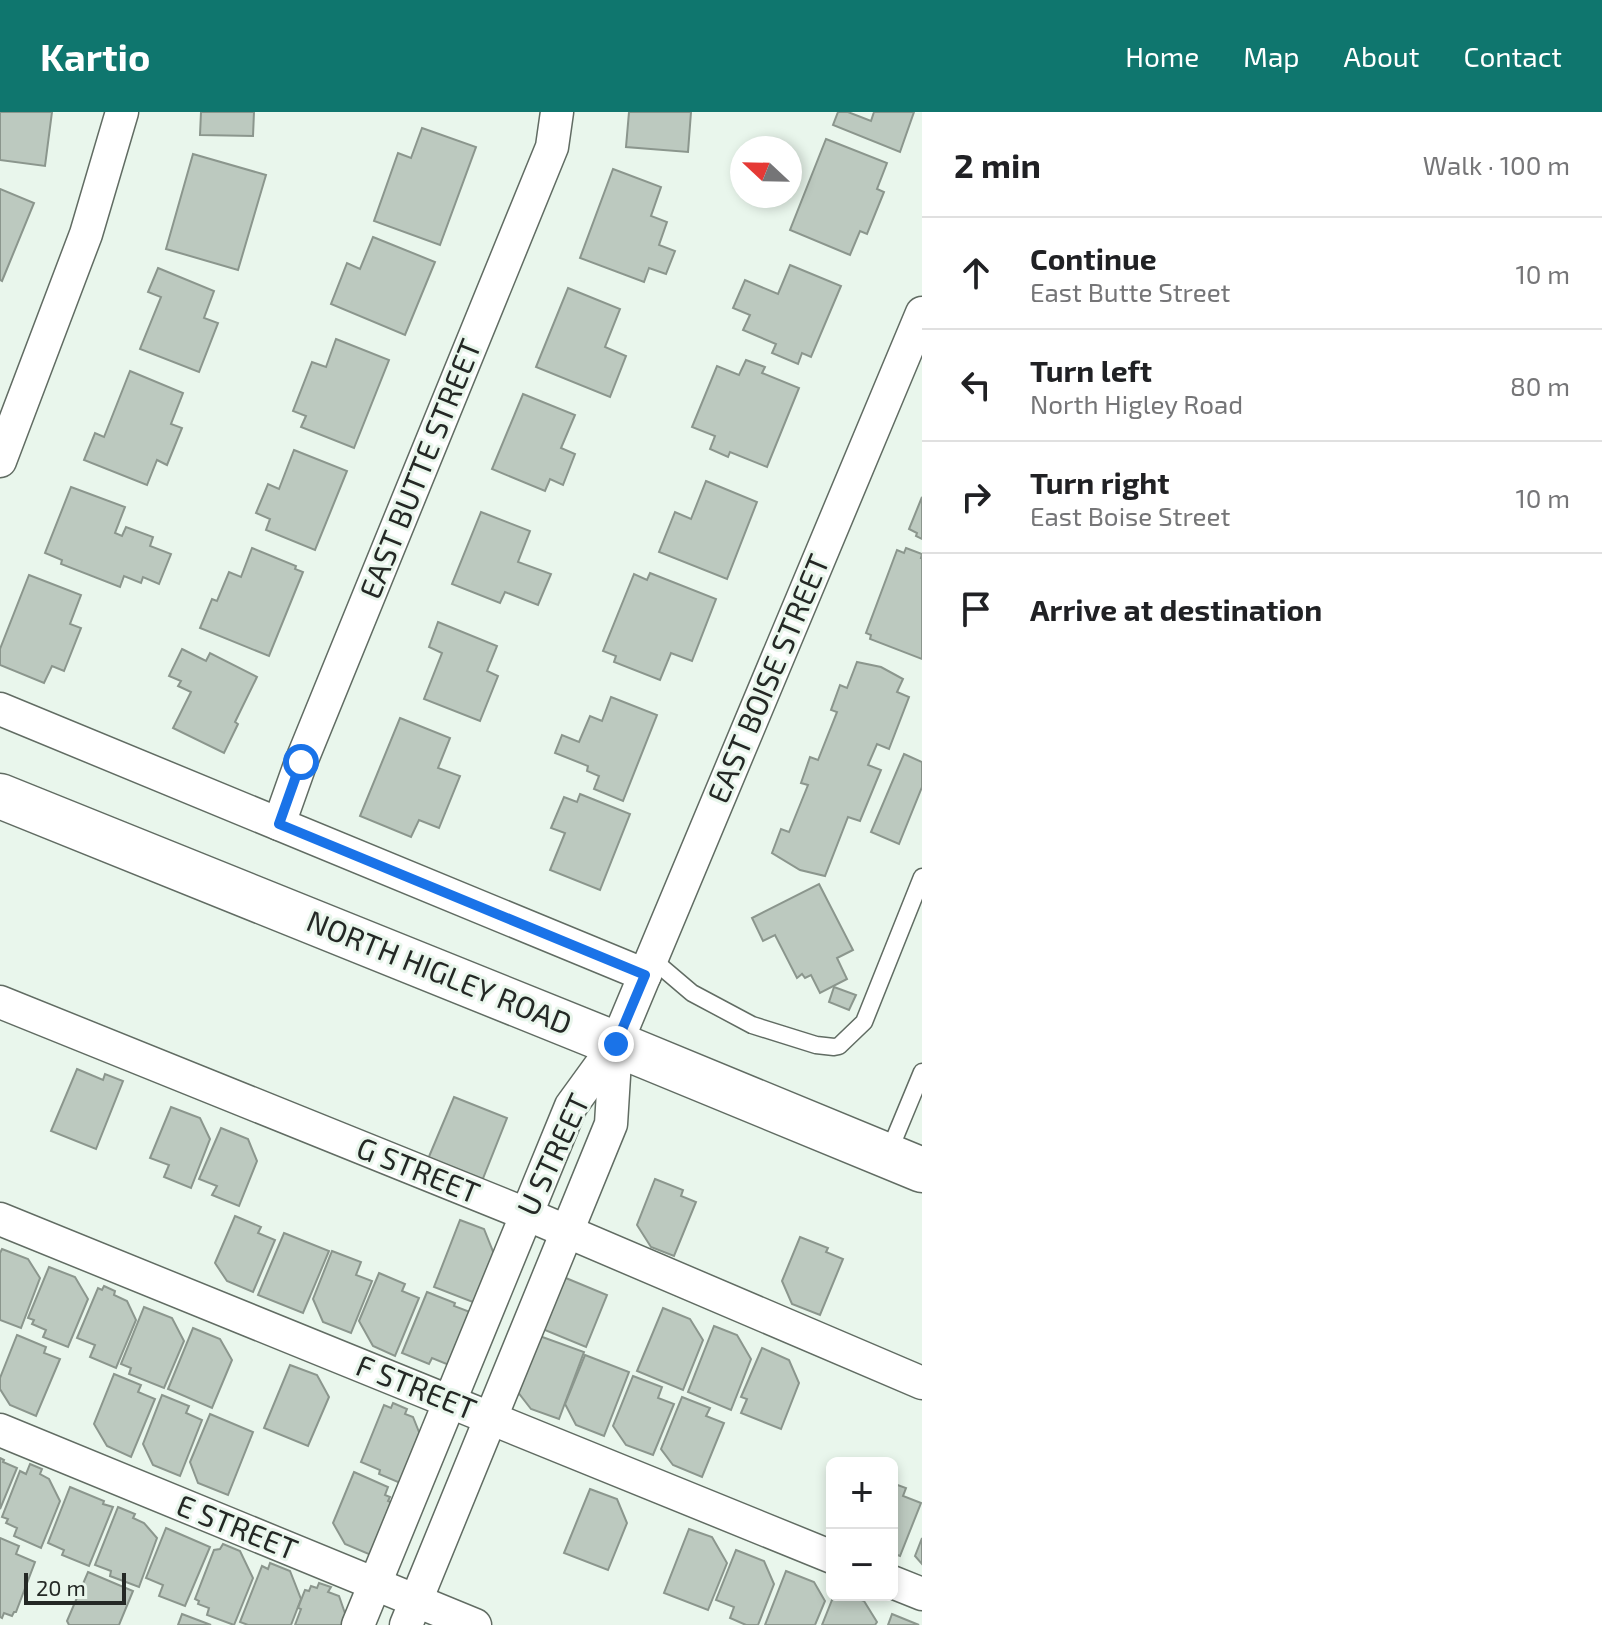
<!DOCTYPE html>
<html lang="en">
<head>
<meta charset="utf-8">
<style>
	body { margin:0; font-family:"Exo 2",sans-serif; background:#f2f2f2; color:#202124 }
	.controls { position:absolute; right:24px; bottom:24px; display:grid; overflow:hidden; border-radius:12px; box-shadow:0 4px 12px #0003 }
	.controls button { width:72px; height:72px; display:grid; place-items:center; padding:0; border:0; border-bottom:2px solid #e0e0e0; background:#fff; color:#202124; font:40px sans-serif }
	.compass { position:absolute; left:730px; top:24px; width:72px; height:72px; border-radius:50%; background:#fff; box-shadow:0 4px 12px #0003; rotate:292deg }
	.scale { position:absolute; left:24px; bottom:20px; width:102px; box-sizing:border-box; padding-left:8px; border:4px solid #242825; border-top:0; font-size:22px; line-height:28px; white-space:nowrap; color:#242825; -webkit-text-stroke:6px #e9f6ec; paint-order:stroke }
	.stop { position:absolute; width:24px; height:24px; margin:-18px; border:6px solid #1a73e8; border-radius:50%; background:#fff }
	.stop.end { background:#1a73e8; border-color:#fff; box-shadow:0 2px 8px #0008 }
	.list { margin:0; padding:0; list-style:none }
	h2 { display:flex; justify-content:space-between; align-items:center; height:104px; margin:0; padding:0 32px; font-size:34px }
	h2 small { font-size:26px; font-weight:400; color:#757577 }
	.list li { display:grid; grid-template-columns:52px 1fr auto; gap:24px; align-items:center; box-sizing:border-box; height:112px; padding:0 32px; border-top:2px solid #e0e0e0 }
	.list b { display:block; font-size:30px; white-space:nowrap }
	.list p { margin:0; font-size:26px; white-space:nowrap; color:#757577 }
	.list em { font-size:26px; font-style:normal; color:#757577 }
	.icon { flex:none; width:44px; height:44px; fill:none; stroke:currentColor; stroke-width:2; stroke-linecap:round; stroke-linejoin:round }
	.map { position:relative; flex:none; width:922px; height:1513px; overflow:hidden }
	header { display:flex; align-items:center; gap:48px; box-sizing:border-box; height:112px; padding:0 40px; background:#0f766e; color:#fff }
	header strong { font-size:38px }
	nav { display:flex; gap:44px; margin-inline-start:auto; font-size:28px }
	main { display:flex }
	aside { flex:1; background:#fff }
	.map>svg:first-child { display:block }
</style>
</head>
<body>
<header>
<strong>Kartio</strong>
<nav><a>Home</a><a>Map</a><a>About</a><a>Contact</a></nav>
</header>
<main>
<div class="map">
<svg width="922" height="1513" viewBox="0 0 922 1513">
	<rect width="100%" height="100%" fill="#e9f6ec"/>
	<g fill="#bcc9bf" stroke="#8b968d" stroke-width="2">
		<polygon points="0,0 52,0 45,54 0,48"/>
		<polygon points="201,0 254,0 253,24 200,23"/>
		<polygon points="629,0 691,0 688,40 626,35"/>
		<polygon points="838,0 848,0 871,9 874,0 914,0 900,40 833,13"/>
		<polygon points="422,16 476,35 440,133 374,109 398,41 411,46"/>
		<polygon points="826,27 887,51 877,77 884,80 867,122 860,119 850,143 790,118"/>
		<polygon points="193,42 266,63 238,158 166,137"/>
		<polygon points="613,57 661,75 651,104 667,110 659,133 675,139 666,162 649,156 644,170 580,146"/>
		<polygon points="0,77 34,91 2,169 0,168"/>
		<polygon points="373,125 435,150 405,223 331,192 347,151 360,157"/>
		<polygon points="790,153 841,174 811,245 802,241 798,252 772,241 776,232 743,218 750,203 733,196 745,168 778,182"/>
		<polygon points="158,156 214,179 204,206 218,211 199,260 140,237 161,185 148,180"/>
		<polygon points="568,176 620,197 605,235 626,244 610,285 536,255"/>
		<polygon points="336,227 389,248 354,336 301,315 306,304 293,299 312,250 326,255"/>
		<polygon points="746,248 765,255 762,261 799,276 767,355 730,340 728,345 710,337 715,324 692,315 717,254 739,263"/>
		<polygon points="130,259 183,281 171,312 182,316 167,353 157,348 147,373 84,348 95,321 104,325"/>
		<polygon points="523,282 575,303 561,336 575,342 563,373 550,367 545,379 492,357"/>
		<polygon points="294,338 347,359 315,438 266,418 270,407 256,401 268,372 279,377"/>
		<polygon points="706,369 757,390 727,467 659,440 675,400 691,407"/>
		<polygon points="71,375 125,395 115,421 122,424 126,415 153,425 150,434 171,442 159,472 143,465 141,471 124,464 120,475 61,452 62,448 45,441"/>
		<polygon points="922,385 922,427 916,424 917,421 909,417"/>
		<polygon points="481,400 530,419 518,450 551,462 538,493 505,480 500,491 452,472"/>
		<polygon points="252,436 296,454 295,457 303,460 269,544 200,516 212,487 217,489 229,460 241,465"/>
		<polygon points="906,436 922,442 921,446 922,446 922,547 870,527 871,523 866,521 897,438 904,441"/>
		<polygon points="650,461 716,487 692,549 671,541 660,568 614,550 616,544 603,539 634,462 647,468"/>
		<polygon points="29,463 81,483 70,512 81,516 64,559 52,554 44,571 0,553 0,537"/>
		<polygon points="438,510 497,534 487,559 498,564 480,609 424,587 442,541 429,535"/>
		<polygon points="182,537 206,549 210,541 257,565 235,610 238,612 224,641 173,616 191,580 178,574 181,569 169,564"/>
		<polygon points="857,550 881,555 903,567 897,580 909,585 889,637 877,632 868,653 881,658 860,709 848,705 825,764 800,758 772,741 781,717 789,720 808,673 801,671 810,645 818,648 837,600 831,598 840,573 847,576"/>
		<polygon points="611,585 657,603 623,689 594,677 599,664 587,659 588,654 555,641 562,623 579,630 590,604 602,609"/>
		<polygon points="400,606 450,626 438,656 460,664 439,716 419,708 411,725 360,704"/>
		<polygon points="904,642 922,650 922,675 899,732 871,720"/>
		<polygon points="580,682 630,702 600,778 550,758 565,721 551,716 564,685 577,690"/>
		<polygon points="819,772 853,838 837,846 847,867 820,881 811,863 805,866 802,862 797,866 775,823 763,829 752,806"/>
		<polygon points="834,875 856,883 849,898 829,890"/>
		<polygon points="77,957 103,968 105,962 123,969 96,1037 51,1019"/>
		<polygon points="454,985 507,1006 482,1069 428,1047"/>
		<polygon points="171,995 200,1006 210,1027 191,1076 164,1065 169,1053 150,1046"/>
		<polygon points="221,1016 248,1027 257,1049 239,1094 212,1083 217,1074 199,1067"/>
		<polygon points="655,1067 683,1078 681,1084 696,1090 674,1144 651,1135 637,1113"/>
		<polygon points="235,1104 261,1115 258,1121 275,1128 253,1180 227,1169 215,1151"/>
		<polygon points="460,1108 484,1117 496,1147 478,1192 434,1175"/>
		<polygon points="284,1121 329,1139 303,1201 258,1183"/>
		<polygon points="800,1125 828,1136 826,1140 843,1147 820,1203 792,1192 782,1169"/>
		<polygon points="2,1137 28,1147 40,1166 21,1216 0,1208 0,1141"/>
		<polygon points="332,1139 361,1150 356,1163 372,1169 351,1221 323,1210 313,1187"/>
		<polygon points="49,1155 75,1165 88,1187 68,1235 43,1225 46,1218 32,1212 34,1208 28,1206"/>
		<polygon points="379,1161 405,1172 402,1179 419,1186 395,1244 373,1234 359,1209"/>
		<polygon points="561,1164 607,1183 586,1235 540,1216"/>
		<polygon points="104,1174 115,1179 114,1183 127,1189 136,1208 116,1256 90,1245 95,1233 77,1226 98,1176 102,1178"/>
		<polygon points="427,1180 455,1191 454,1194 470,1200 449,1253 432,1246 429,1252 402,1241"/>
		<polygon points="144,1195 172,1206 184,1229 164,1276 129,1262 131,1256 121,1252"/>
		<polygon points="663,1196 690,1207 703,1228 683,1278 637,1259"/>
		<polygon points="714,1214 737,1223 751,1247 731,1298 688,1280"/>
		<polygon points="193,1216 220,1227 232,1248 212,1296 168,1277"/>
		<polygon points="534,1222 584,1240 559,1307 531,1297 514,1275"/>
		<polygon points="17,1223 46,1235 44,1241 60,1247 36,1304 10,1293 0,1277 0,1266"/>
		<polygon points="762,1236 789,1248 799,1271 781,1317 741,1301 747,1287 741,1285"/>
		<polygon points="585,1243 629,1260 604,1324 576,1313 565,1292"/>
		<polygon points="290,1253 317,1263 329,1285 308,1334 264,1316"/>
		<polygon points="114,1262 141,1273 138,1280 155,1287 131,1345 107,1334 94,1312"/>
		<polygon points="633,1264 662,1275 658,1286 674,1292 653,1343 626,1333 613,1314"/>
		<polygon points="162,1283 189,1294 186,1301 202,1308 180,1364 153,1353 143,1332"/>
		<polygon points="682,1285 710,1296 706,1304 724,1311 702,1365 673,1353 661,1337"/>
		<polygon points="393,1291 407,1297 405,1302 413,1305 423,1330 405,1373 379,1362 380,1358 361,1350 384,1293 391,1296"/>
		<polygon points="210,1302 253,1320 228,1383 198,1371 190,1350"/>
		<polygon points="0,1346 4,1348 3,1350 17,1356 0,1397"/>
		<polygon points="30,1352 42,1357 40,1362 49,1367 60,1389 41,1436 14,1424 17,1416 6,1411 8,1407 2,1405 20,1359 26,1362"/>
		<polygon points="354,1360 388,1375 385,1383 390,1385 388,1389 393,1391 371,1443 345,1432 333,1411"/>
		<polygon points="892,1371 906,1376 903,1384 921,1391 900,1444 892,1441"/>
		<polygon points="70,1375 104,1389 103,1392 113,1395 89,1454 62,1443 64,1438 48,1431"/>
		<polygon points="590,1377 617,1387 627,1411 608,1458 564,1441"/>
		<polygon points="118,1395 135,1402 133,1406 144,1411 157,1426 139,1475 110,1464 111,1459 95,1453"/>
		<polygon points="166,1416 210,1435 185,1494 159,1484 163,1473 146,1466"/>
		<polygon points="689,1417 712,1425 727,1451 708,1498 664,1481"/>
		<polygon points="0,1426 19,1434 16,1442 35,1450 16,1500 14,1500 12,1504 4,1501 2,1506 0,1505"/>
		<polygon points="922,1426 922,1452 915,1444"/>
		<polygon points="223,1432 240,1439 253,1466 234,1513 207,1503 209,1496 198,1492 199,1489 195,1487 214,1438 220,1437"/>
		<polygon points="736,1438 764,1449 774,1472 758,1513 746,1513 730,1506 734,1495 716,1488"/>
		<polygon points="270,1451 290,1459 301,1487 291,1513 248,1513 240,1510 262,1454 268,1457"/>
		<polygon points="786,1459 814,1470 825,1489 815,1513 765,1513"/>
		<polygon points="88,1460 133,1479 119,1513 69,1513 67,1509"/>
		<polygon points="319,1471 331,1475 328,1480 339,1484 348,1510 347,1513 295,1513 301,1497 298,1496 305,1478 309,1479 311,1474 317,1476"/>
		<polygon points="834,1483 849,1483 864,1489 877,1510 875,1513 822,1513"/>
		<polygon points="182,1502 211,1513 178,1513"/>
		<polygon points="892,1502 919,1513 888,1513"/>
	</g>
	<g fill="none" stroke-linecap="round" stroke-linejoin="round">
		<g stroke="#616c63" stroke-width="19">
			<g id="service">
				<polyline points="652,847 692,881 752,913 816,933 834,935 839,934 864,910 922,765"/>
				<polyline points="888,1042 922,960"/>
			</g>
		</g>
		<g stroke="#616c63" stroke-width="35">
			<g id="minor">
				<polyline points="0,349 86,122 122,0"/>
				<polyline points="0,597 645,863"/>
				<polyline points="279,712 301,650 552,35 557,0"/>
				<polyline points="0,890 526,1102 922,1271"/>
				<polyline points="0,1107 832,1445"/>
				<polyline points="0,1318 475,1513"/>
				<polyline points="892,1470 922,1482"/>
				<polyline points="358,1513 571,994 616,932 922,201"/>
				<polyline points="406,1513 611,1012 616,932"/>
			</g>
		</g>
		<g stroke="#616c63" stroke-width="47">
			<polyline id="secondary" points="0,684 616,932 922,1058"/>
		</g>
		<use href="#service" stroke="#fff" stroke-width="16"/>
		<use href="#minor" stroke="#fff" stroke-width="32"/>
		<use href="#secondary" stroke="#fff" stroke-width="44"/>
	</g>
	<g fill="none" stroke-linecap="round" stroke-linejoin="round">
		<polyline stroke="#1a73e8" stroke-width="10" points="301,650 279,712 645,863 616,932"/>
	</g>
	<g text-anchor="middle" stroke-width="6" stroke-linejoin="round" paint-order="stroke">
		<g font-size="30" fill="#242825" stroke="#e9f6ec">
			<text transform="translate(421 357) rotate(-68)" y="10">EAST BUTTE STREET</text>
			<text transform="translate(769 567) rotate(-67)" y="10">EAST BOISE STREET</text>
			<text transform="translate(439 861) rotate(22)" y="10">NORTH HIGLEY ROAD</text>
			<text transform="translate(554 1043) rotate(-65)" y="10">U STREET</text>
			<text transform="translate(418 1059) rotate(22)" y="10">G STREET</text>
			<text transform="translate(416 1276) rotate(22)" y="10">F STREET</text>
			<text transform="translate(237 1416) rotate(22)" y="10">E STREET</text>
		</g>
	</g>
</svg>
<div class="controls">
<button>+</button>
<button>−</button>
</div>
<svg class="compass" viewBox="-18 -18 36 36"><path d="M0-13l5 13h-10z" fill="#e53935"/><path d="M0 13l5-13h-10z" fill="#757577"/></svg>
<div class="scale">20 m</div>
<div class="stop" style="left:301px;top:650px"></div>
<div class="stop end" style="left:616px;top:932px"></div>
</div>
<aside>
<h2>2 min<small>Walk · 100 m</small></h2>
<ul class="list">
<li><svg class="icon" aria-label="ahead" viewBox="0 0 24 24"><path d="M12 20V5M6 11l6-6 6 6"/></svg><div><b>Continue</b><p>East Butte Street</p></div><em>10 m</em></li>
<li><svg class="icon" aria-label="left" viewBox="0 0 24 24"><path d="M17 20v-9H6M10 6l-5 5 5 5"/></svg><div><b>Turn left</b><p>North Higley Road</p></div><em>80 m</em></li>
<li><svg class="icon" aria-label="right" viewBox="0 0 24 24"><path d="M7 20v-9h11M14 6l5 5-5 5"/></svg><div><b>Turn right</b><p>East Boise Street</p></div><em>10 m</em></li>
<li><svg class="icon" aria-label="arrive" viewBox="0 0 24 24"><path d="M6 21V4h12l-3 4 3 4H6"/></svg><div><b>Arrive at destination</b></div></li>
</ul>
</aside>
</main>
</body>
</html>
